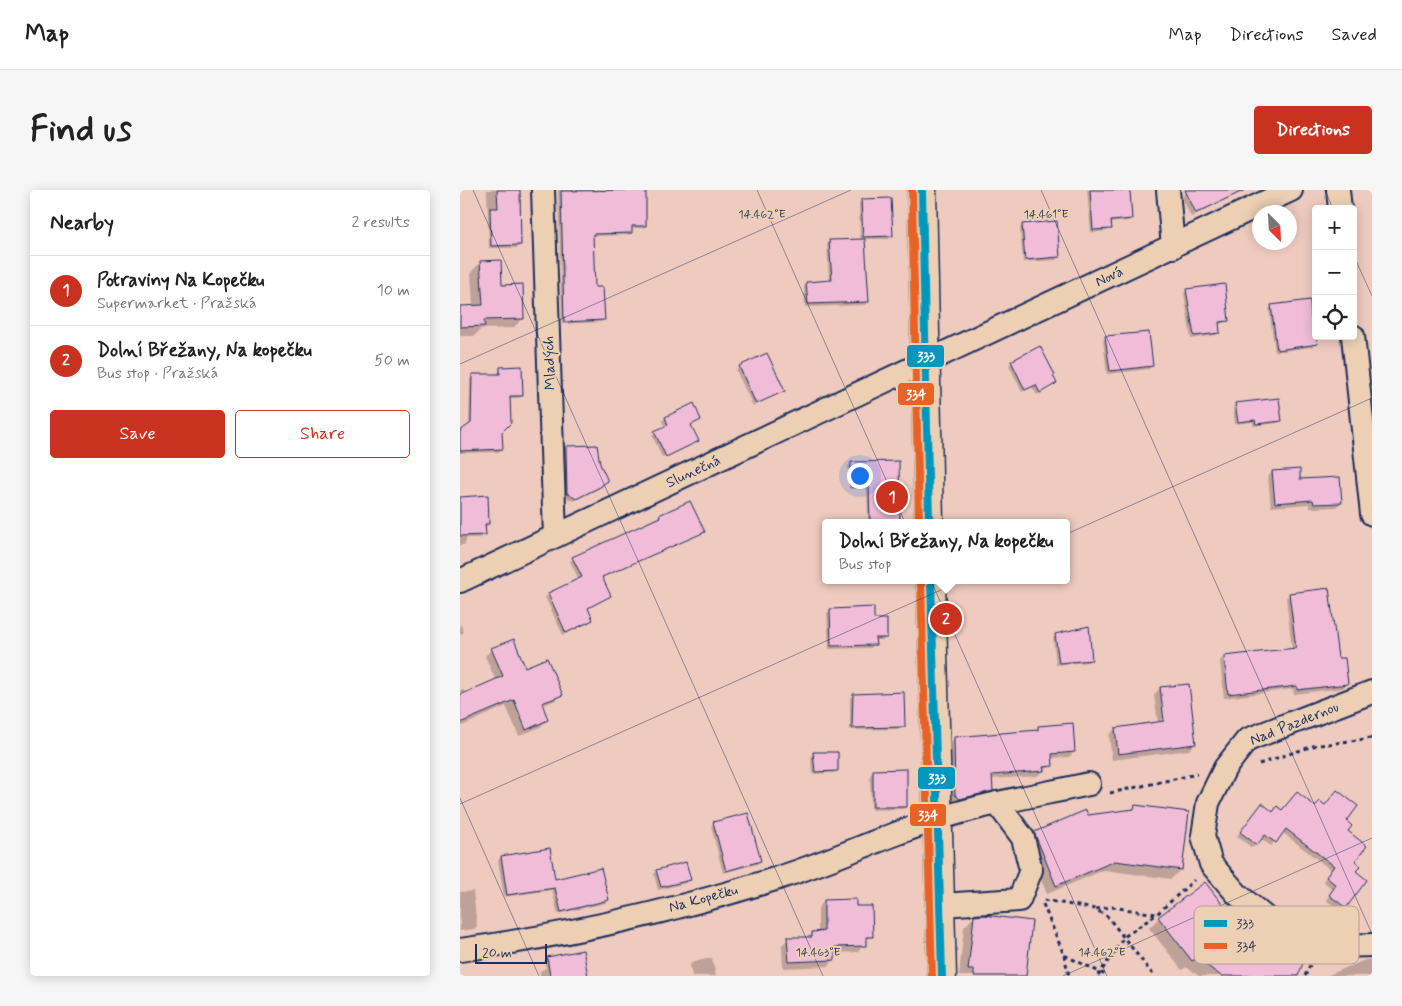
<!DOCTYPE html>
<html lang="en">
<head>
<meta charset="utf-8">
<style>
	body { margin:0; font-family:Mynerve,sans-serif; background:#f6f6f6; color:#222 }
	.controls { position:absolute; right:15px; top:15px; display:grid; overflow:hidden; border-radius:5px; box-shadow:0 2px 12px #0003 }
	.controls button { width:45px; height:45px; display:grid; place-items:center; padding:0; border:0; border-bottom:1px solid #e0e0e0; background:#fff; color:#222; font:25px sans-serif }
	.compass { position:absolute; left:792px; top:15px; width:45px; height:45px; border-radius:50%; background:#fff; box-shadow:0 2px 12px #0003; rotate:156deg }
	.scale { position:absolute; left:15px; bottom:12px; width:72px; box-sizing:border-box; padding-left:5px; border:2px solid #1b2f5e; border-top:0; font-size:14px; line-height:18px; white-space:nowrap; color:#1b2f5e; -webkit-text-stroke:4px #edd0b4; paint-order:stroke }
	.you { position:absolute; left:399px; top:285px; width:18px; height:18px; margin:-12px; border:4px solid #fff; border-radius:50%; background:#1a73e8; box-shadow:0 0 0 8px #1a73e833 }
	.badge { display:grid; place-items:center; width:32px; height:32px; border-radius:50%; background:#c8321e; color:#fff; font-size:16px; font-weight:700 }
	.pin { position:absolute; translate:-50% -50%; border:2px solid #fff; box-shadow:0 1px 5px #0006 }
	.popup { position:absolute; left:362px; top:329px; width:248px; height:65px; box-sizing:border-box; display:grid; place-content:center; border-radius:5px; background:#fff; filter:drop-shadow(0 1px 4px #0005); font-size:16px; white-space:nowrap; color:#767676 }
	.popup b { font-size:19px; color:#222 }
	.popup::after { content:''; position:absolute; left:50%; top:100%; margin-left:-10px; border:10px solid transparent; border-top-color:#fff }
	.list { margin:0; padding:0; list-style:none }
	h2 { display:flex; justify-content:space-between; align-items:center; height:65px; margin:0; padding:0 20px; font-size:21px }
	h2 small { font-size:16px; font-weight:400; color:#767676 }
	.list li { display:grid; grid-template-columns:32px 1fr auto; gap:15px; align-items:center; box-sizing:border-box; height:70px; padding:0 20px; border-top:1px solid #e0e0e0 }
	.list b { display:block; font-size:19px; white-space:nowrap }
	.list p { margin:0; font-size:16px; white-space:nowrap; color:#767676 }
	.list em { font-size:16px; font-style:normal; color:#767676 }
	.actions { display:flex; gap:10px; padding:15px 20px }
	.actions a { flex:1; padding:11px 0; border:1px solid #c8321e; border-radius:5px; text-align:center; font-size:18px; color:#c8321e }
	.actions .main { background:#c8321e; color:#fff }
	.icon { flex:none; width:28px; height:28px; fill:none; stroke:currentColor; stroke-width:2; stroke-linecap:round; stroke-linejoin:round }
	.map { position:relative; flex:none; width:912px; height:786px; overflow:hidden; border-radius:5px }
	header { display:flex; align-items:center; gap:30px; box-sizing:border-box; height:70px; padding:0 25px; background:#fff; border-bottom:1px solid #e0e0e0 }
	header strong { font-size:24px }
	nav { display:flex; gap:28px; margin-inline-start:auto; font-size:18px }
	.intro { display:flex; align-items:center; justify-content:space-between; box-sizing:border-box; height:120px; padding:0 30px }
	h1 { margin:0; font-size:35px }
	.button { padding:12px 22px; border-radius:5px; background:#c8321e; color:#fff; font-size:18px; font-weight:700 }
	main { display:flex; gap:30px; padding:0 30px }
	aside { flex:1; background:#fff; border-radius:5px; box-shadow:0 2px 12px #0003 }
	.map>svg:first-child { display:block }
</style>
</head>
<body>
<header>
<strong>Map</strong>
<nav><a>Map</a><a>Directions</a><a>Saved</a></nav>
</header>
<div class="intro"><h1>Find us</h1><a class="button">Directions</a></div>
<main>
<aside>
<h2>Nearby<small>2 results</small></h2>
<ul class="list">
<li><span class="badge">1</span><div><b>Potraviny Na Kopečku</b><p>Supermarket · Pražská</p></div><em>10 m</em></li>
<li><span class="badge">2</span><div><b>Dolní Břežany, Na kopečku</b><p>Bus stop · Pražská</p></div><em>50 m</em></li>
</ul>
<div class="actions"><a class="main">Save</a><a>Share</a></div>
</aside>
<div class="map">
<svg width="912" height="786" viewBox="0 0 912 786">
	<rect width="100%" height="100%" fill="#eecabf"/>
	<filter id="ink" filterUnits="userSpaceOnUse"><feTurbulence type="fractalNoise" baseFrequency=".02" numOctaves="2"/><feDisplacementMap in="SourceGraphic" scale="10" xChannelSelector="R" yChannelSelector="G"/><feConvolveMatrix kernelMatrix="1 2 1 2 8 2 1 2 1" color-interpolation-filters="sRGB"/></filter>
	<g filter="url(#ink)">
		<g fill="#0003">
			<polygon points="27,0 59,0 60,55 57,58 29,58"/>
			<polygon points="98,0 185,0 185,35 182,38 171,38 168,45 132,46 134,98 143,129 141,132 102,134"/>
			<polygon points="627,0 669,0 671,28 668,31 650,33 650,38 647,41 631,43"/>
			<polygon points="727,0 784,0 731,27 722,7"/>
			<polygon points="402,10 432,46 429,49 404,49 408,112 405,115 345,117 344,96 347,93 369,91 367,54 370,51 400,50 399,13"/>
			<polygon points="563,35 598,67 596,70 563,72 560,38"/>
			<polygon points="21,72 63,128 53,138 21,139 14,146 0,146 0,117 13,117 11,82"/>
			<polygon points="727,100 768,131 758,135 759,142 756,145 731,149 724,103"/>
			<polygon points="849,111 851,128 854,128 855,154 852,157 815,162 809,119 812,117"/>
			<polygon points="646,148 692,176 689,179 647,184 643,150"/>
			<polygon points="307,164 323,201 293,216 276,180"/>
			<polygon points="552,172 592,186 596,193 577,205 572,197 562,202 549,175"/>
			<polygon points="40,178 62,205 59,208 49,208 41,241 42,259 39,262 0,263 0,243 9,237 10,189 13,186 37,185"/>
			<polygon points="776,214 821,230 818,233 793,236 793,232 775,234 773,217"/>
			<polygon points="205,228 240,230 230,236 238,251 202,267 192,245 205,237 202,231"/>
			<polygon points="106,258 138,274 147,291 138,299 113,311 104,306 104,260"/>
			<polygon points="391,273 439,333 408,333 407,299 389,299 388,276"/>
			<polygon points="812,282 839,290 880,312 876,317 850,318 849,314 811,317 808,287"/>
			<polygon points="0,308 28,333 21,348 7,348 4,355 0,355"/>
			<polygon points="200,326 243,341 141,388 150,406 127,419 132,430 129,433 103,445 85,407 119,390 110,371"/>
			<polygon points="830,404 876,470 887,494 883,498 834,504 833,499 764,508 760,471 764,467 832,459 826,408"/>
			<polygon points="370,420 413,430 426,447 423,450 414,450 411,458 369,459 367,423"/>
			<polygon points="0,433 4,442 0,445"/>
			<polygon points="596,445 631,469 628,472 596,475 593,448"/>
			<polygon points="32,459 101,504 94,511 81,516 87,530 80,537 59,546 46,516 0,537 0,500 3,499 5,504 36,491 25,466"/>
			<polygon points="700,498 735,554 729,560 652,570 649,545 655,539 698,533 694,505"/>
			<polygon points="393,505 444,536 441,539 390,540 390,508"/>
			<polygon points="578,537 614,562 609,567 591,568 591,576 577,586 531,589 532,600 527,605 495,613 491,610 489,553 495,548 573,542"/>
			<polygon points="354,563 377,580 374,583 352,584 351,566"/>
			<polygon points="413,582 446,616 443,619 411,620 410,585"/>
			<polygon points="675,616 721,679 711,689 644,680 587,704 565,652 575,643 627,627 670,621"/>
			<polygon points="855,618 885,632 895,681 906,690 881,721 866,710 873,700 863,691 871,680 822,642 811,656 800,648 792,658 777,646 798,619 812,623"/>
			<polygon points="254,633 300,671 297,674 263,683 251,636"/>
			<polygon points="41,667 94,690 148,710 145,713 98,724 92,700 44,707 38,670"/>
			<polygon points="197,681 229,690 226,693 198,700 194,684"/>
			<polygon points="13,701 17,736 14,739 0,741 0,702"/>
			<polygon points="364,711 395,717 411,746 398,762 374,763 374,770 368,776 323,778 322,755 328,749 348,748 353,743 358,743 358,718"/>
			<polygon points="514,727 564,786 499,786 504,737"/>
			<polygon points="699,728 783,743 837,786 739,786 726,777 722,780 689,738"/>
			<polygon points="87,768 126,786 80,786 80,781 86,778 84,771"/>
			<polygon points="252,768 256,786 232,786 230,775 233,772"/>
			<polygon points="912,769 912,786 866,786 905,770"/>
		</g>
		<g fill="#f0bcd8" stroke="#1b2f5e">
			<polygon points="37,0 60,0 61,55 31,56 30,18 38,18"/>
			<polygon points="186,0 186,36 172,36 172,43 133,44 135,97 143,97 145,130 104,132 101,1"/>
			<polygon points="630,0 670,0 672,29 651,31 652,39 633,40"/>
			<polygon points="725,0 785,0 736,23"/>
			<polygon points="431,8 433,46 403,47 401,9"/>
			<polygon points="597,31 600,67 565,70 562,34"/>
			<polygon points="405,49 409,112 348,114 346,92 372,90 369,50"/>
			<polygon points="41,70 42,95 63,94 64,129 24,130 25,136 0,137 0,116 23,115 20,71"/>
			<polygon points="765,94 769,131 759,132 760,143 734,146 726,99"/>
			<polygon points="850,110 851,128 858,154 817,160 811,115"/>
			<polygon points="689,142 693,176 650,181 645,146"/>
			<polygon points="580,156 595,185 593,186 597,193 580,203 576,195 565,200 551,171"/>
			<polygon points="307,163 325,201 296,214 279,176"/>
			<polygon points="62,176 63,206 50,206 51,233 42,242 43,259 0,261 0,241 11,233 12,184 40,184 40,177"/>
			<polygon points="819,208 822,231 796,234 795,230 778,232 775,213"/>
			<polygon points="234,213 241,230 231,235 239,251 206,267 194,241 208,235 205,227"/>
			<polygon points="137,255 140,274 148,291 142,295 142,296 116,309 107,303 106,256"/>
			<polygon points="439,271 440,333 410,333 409,296 391,297 391,272"/>
			<polygon points="840,279 840,289 880,287 882,313 854,314 853,310 815,313 812,281"/>
			<polygon points="28,305 29,334 25,334 26,345 0,346 0,307"/>
			<polygon points="230,311 245,342 142,387 151,406 128,418 133,430 106,443 88,403 122,387 112,367 200,327 199,325"/>
			<polygon points="869,398 878,468 885,468 888,494 837,500 837,496 768,504 764,466 836,458 829,403"/>
			<polygon points="414,417 414,429 427,429 427,448 415,448 416,455 371,456 370,419"/>
			<polygon points="629,436 632,470 599,473 595,444"/>
			<polygon points="54,449 65,477 87,468 103,505 82,513 88,530 66,540 54,510 0,533 0,505 43,486 31,458"/>
			<polygon points="729,494 736,554 658,564 655,538 704,531 700,497"/>
			<polygon points="444,502 445,537 392,538 393,504"/>
			<polygon points="613,533 615,562 592,564 593,576 583,577 584,581 532,585 533,601 500,609 495,605 494,547 578,540 578,536"/>
			<polygon points="353,562 378,562 378,581 355,582"/>
			<polygon points="447,579 447,617 413,617 413,580"/>
			<polygon points="877,600 898,616 887,631 892,636 888,641 907,656 895,671 901,676 896,681 907,690 886,718 869,705 876,695 866,687 874,676 826,639 816,653 805,645 797,655 780,642 802,613 813,622 817,616 822,620 837,602 855,616 860,611 865,615"/>
			<polygon points="675,615 729,622 722,680 655,671 596,696 574,642 626,620 628,625 674,619"/>
			<polygon points="288,623 301,671 266,681 253,632"/>
			<polygon points="90,658 95,689 141,678 149,710 101,722 95,698 47,705 41,666"/>
			<polygon points="226,672 231,690 201,697 196,680"/>
			<polygon points="745,692 784,742 845,768 838,786 761,786 737,768 732,771 698,727"/>
			<polygon points="396,709 396,716 412,716 413,747 406,747 406,756 375,757 375,770 329,772 327,747 352,747 352,742 364,741 364,710"/>
			<polygon points="524,725 572,731 566,786 514,786 514,780 508,780 514,726"/>
			<polygon points="123,760 128,786 90,786 87,767"/>
		</g>
		<g fill="none" stroke-linecap="round" stroke-linejoin="round">
			<g stroke="#1b2f5e" stroke-width="26">
				<g id="minor">
					<polyline points="83,0 95,346"/>
					<polyline points="708,0 713,57"/>
					<polyline points="878,0 880,19"/>
					<polyline points="893,146 912,324"/>
					<polyline points="0,391 831,0"/>
					<polyline points="912,502 787,550 765,578 748,613 743,646 751,674 777,704 813,734 879,756 912,755"/>
					<polyline points="481,715 559,710 571,680 563,648 537,613"/>
					<path d="M0 760C107 745 215 721 318 688 372 671 424 646 478 629 527 613 579 605 629 594"/>
				</g>
			</g>
			<g stroke="#1b2f5e" stroke-width="31">
				<g id="tertiary">
					<polyline points="462,0 469,333"/>
					<polyline points="471,390 482,786"/>
				</g>
			</g>
			<g stroke="#1b2f5e" stroke-width="3" stroke-dasharray="4 4" stroke-linecap="butt">
				<polyline points="799,574 853,556 912,548"/>
				<polyline points="650,603 737,584"/>
				<polyline points="584,710 635,719 647,726 694,786"/>
				<polyline points="583,714 604,765 648,786"/>
				<polyline points="636,719 652,717 696,724"/>
				<polyline points="604,765 609,786"/>
				<polyline points="638,786 664,747 697,724 734,690"/>
				<polyline points="845,786 852,771"/>
			</g>
			<use href="#minor" stroke="#edd0b4" stroke-width="22"/>
			<use href="#tertiary" stroke="#edd0b4" stroke-width="28"/>
			<g stroke="#edd0b4" stroke-width="11">
				<g id="bus-1">
					<polyline points="462,0 469,333"/>
					<polyline points="471,390 482,786"/>
				</g>
			</g>
			<g stroke="#edd0b4" stroke-width="11">
				<g id="bus-2">
					<polyline points="452,0 459,333"/>
					<polyline points="461,390 472,786"/>
				</g>
			</g>
			<use href="#bus-1" stroke="#0497bd" stroke-width="8"/>
			<use href="#bus-2" stroke="#e76225" stroke-width="8"/>
		</g>
	</g>
	<path fill="none" stroke="#1b2f5e" stroke-width="1" stroke-opacity="0.45" d="M13 0 363 786M297 0 647 786M581 0 912 744M865 0 873 19M893 64 912 106M0 174 391 0M0 608 79 786M0 614 912 208M603 786 912 648"/>
	<g text-anchor="middle" stroke-width="4" stroke-linejoin="round" paint-order="stroke">
		<g font-size="15" fill="#1b2f5e" stroke="#edd0b4">
			<text transform="translate(649 86) rotate(-25)" y="5">Nová</text>
			<text transform="translate(89 173) rotate(-92)" y="5">Mladých</text>
			<text transform="translate(233 281) rotate(-25)" y="5">Slunečná</text>
			<text transform="translate(834 533) rotate(-22)" y="5">Nad Pazdernou</text>
			<text transform="translate(243 708) rotate(-15)" y="5">Na Kopečku</text>
		</g>
	</g>
	<rect x="734" y="716" width="165" height="58" rx="8" fill="#edd0b4" stroke="#aea09a" stroke-width="1"/>
	<rect x="744" y="730" width="23" height="7" fill="#0497bd"/>
	<rect x="744" y="753" width="23" height="6" fill="#e76225"/>
	<g font-size="14" fill="#1b2f5e">
		<text x="776" y="738">333</text>
		<text x="776" y="761">334</text>
	</g>
	<g font-size="12" text-anchor="middle" fill="#1b2f5e" stroke="#edd0b4" stroke-width="4" stroke-linejoin="round" paint-order="stroke">
		<text x="302" y="28">14.462°E</text>
		<text x="586" y="28">14.461°E</text>
		<text x="358" y="766">14.463°E</text>
		<text x="642" y="766">14.462°E</text>
	</g>
	<g stroke="#edd0b4" stroke-width="2">
		<rect x="446" y="154" width="39" height="24" rx="5" fill="#0497bd"/>
		<rect x="437" y="192" width="38" height="24" rx="5" fill="#e76225"/>
		<rect x="457" y="576" width="39" height="24" rx="5" fill="#0497bd"/>
		<rect x="449" y="613" width="38" height="24" rx="5" fill="#e76225"/>
	</g>
	<g font-size="14" text-anchor="middle" font-weight="bold" fill="#fff">
		<text x="466" y="171">333</text>
		<text x="456" y="209">334</text>
		<text x="477" y="593">333</text>
		<text x="468" y="630">334</text>
	</g>
</svg>
<div class="controls">
<button>+</button>
<button>−</button>
<button><svg class="icon" aria-label="locate" viewBox="0 0 24 24"><circle cx="12" cy="12" r="6"/><path d="M12 2v4M12 18v4M2 12h4M18 12h4"/></svg></button>
</div>
<svg class="compass" viewBox="-18 -18 36 36"><path d="M0-13l5 13h-10z" fill="#e53935"/><path d="M0 13l5-13h-10z" fill="#767676"/></svg>
<div class="scale">20 m</div>
<div class="you"></div>
<div class="pin badge" style="left:432px;top:307px">1</div>
<div class="pin badge" style="left:486px;top:429px">2</div>
<div class="popup"><b>Dolní Břežany, Na kopečku</b>Bus stop</div>
</div>
</main>
</body>
</html>
